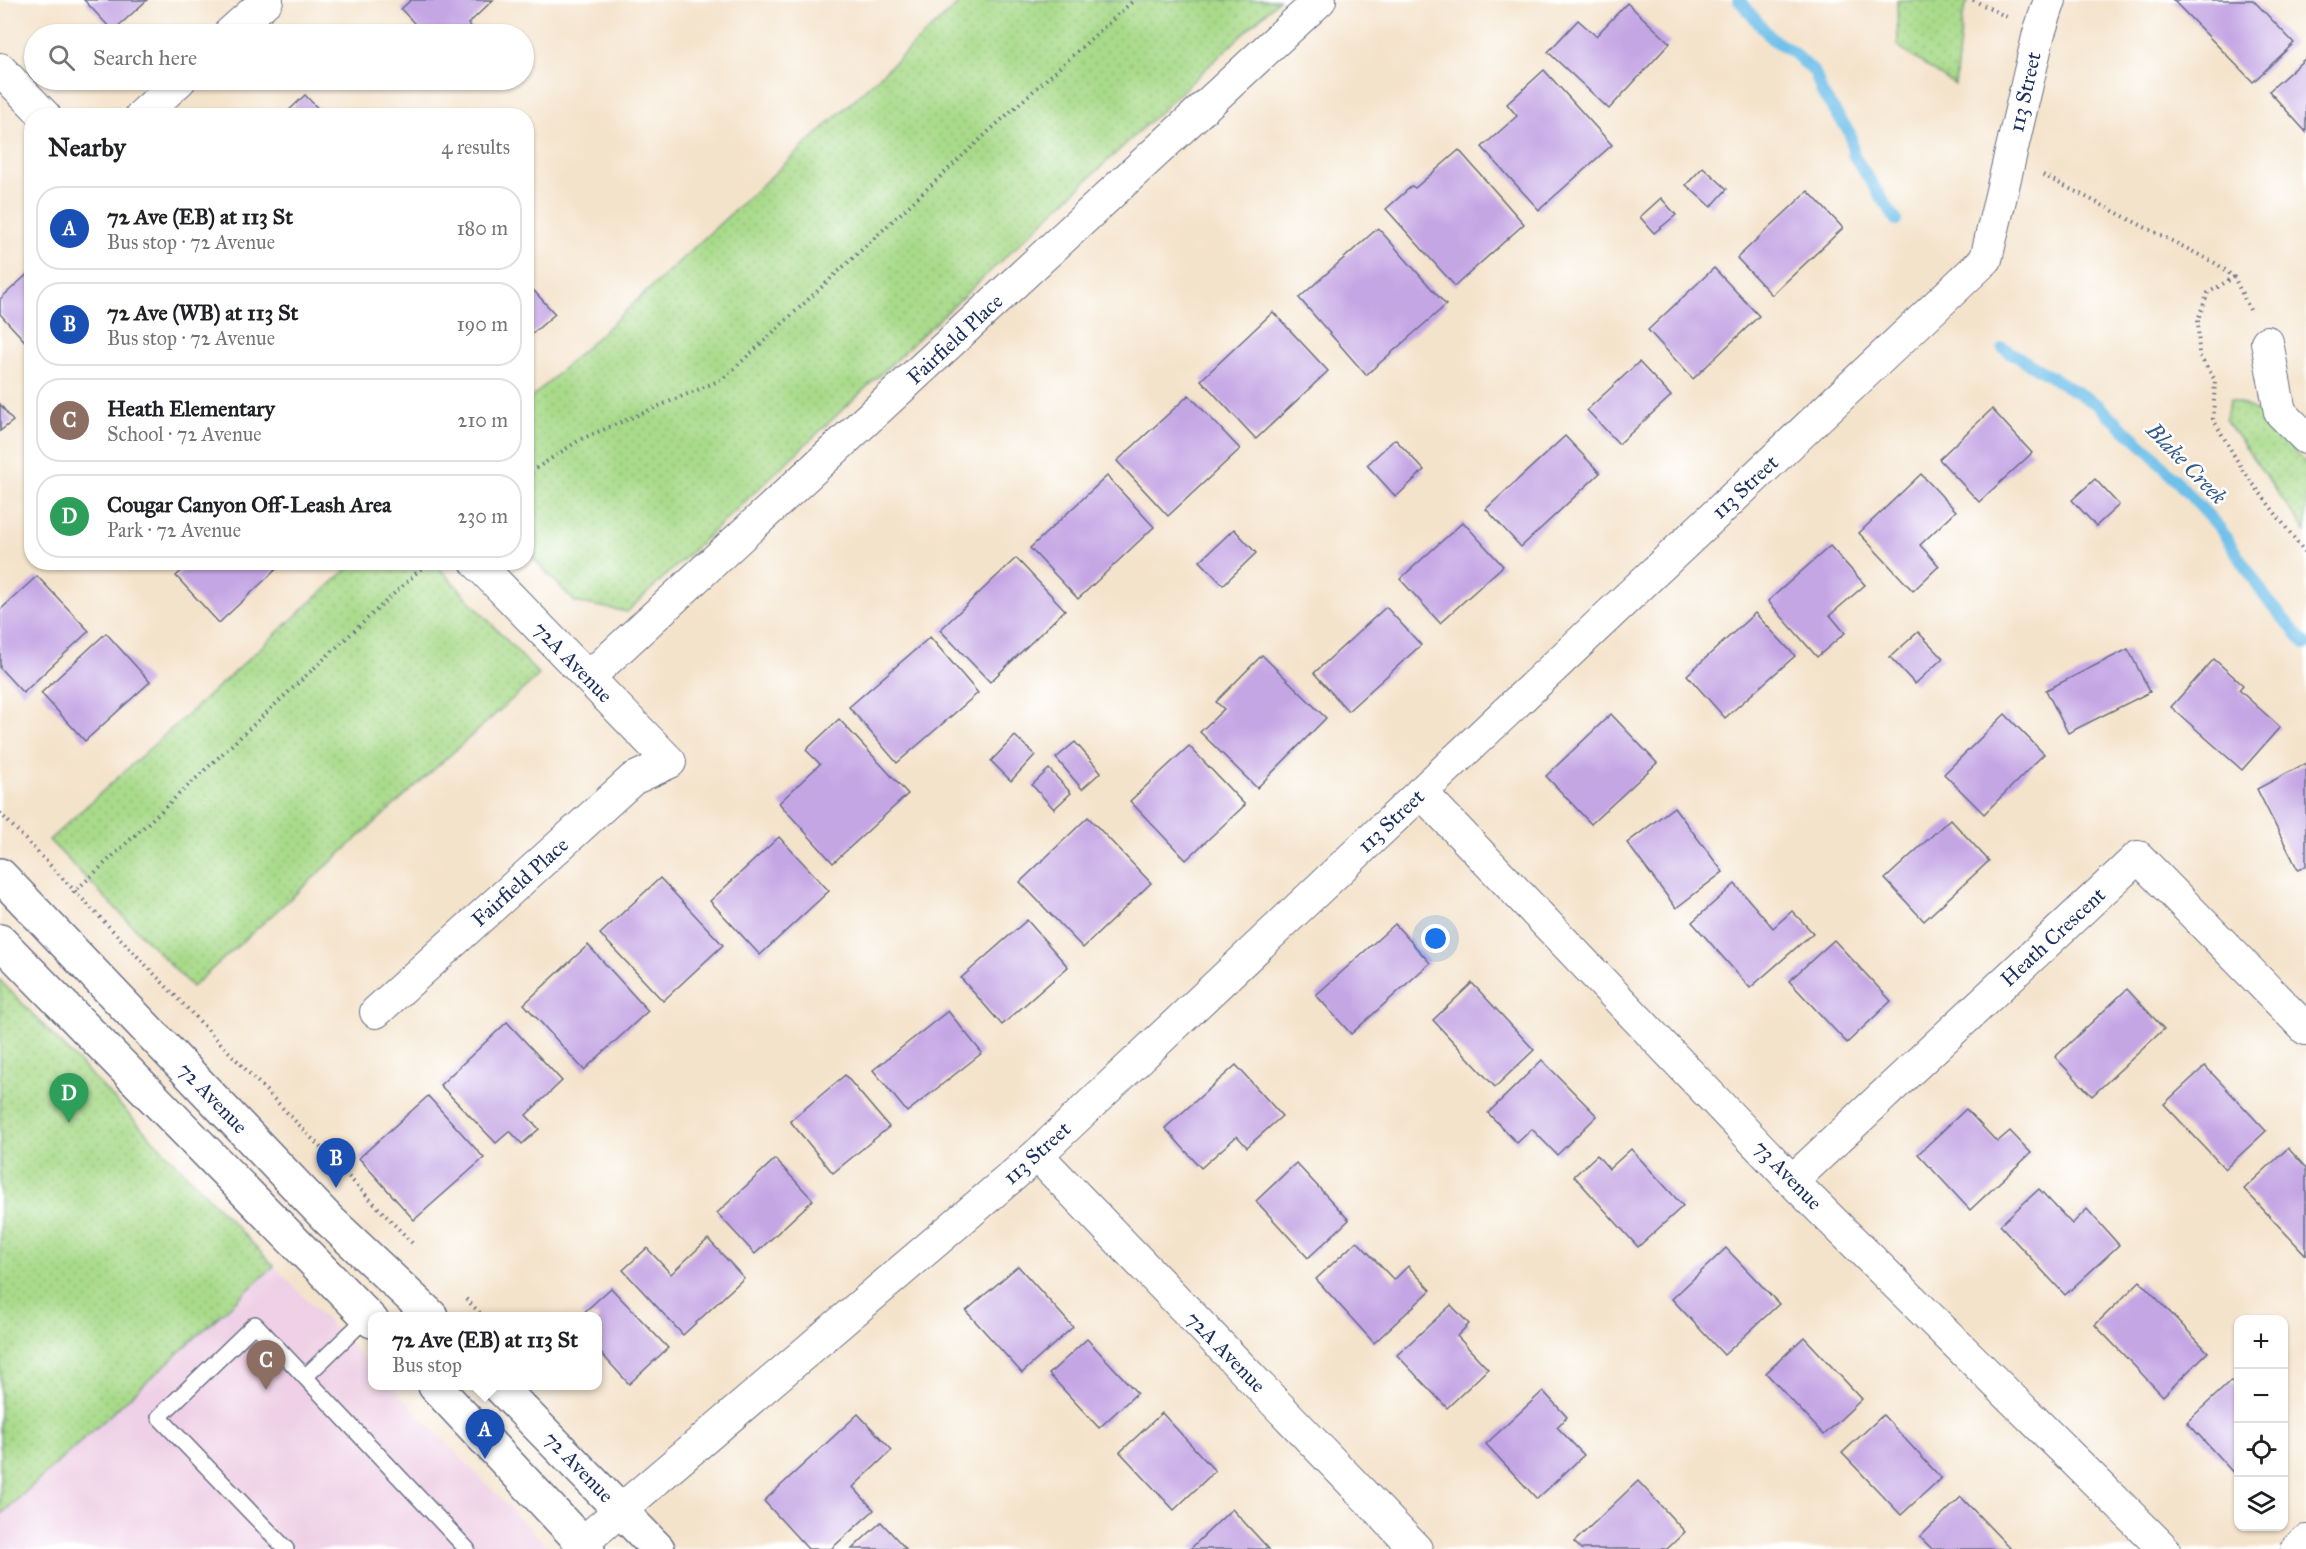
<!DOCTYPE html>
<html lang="en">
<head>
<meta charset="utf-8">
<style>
	body { margin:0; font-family:"IM FELL Great Primer",serif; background:#f6f6f6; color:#202124 }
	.controls { position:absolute; right:18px; bottom:18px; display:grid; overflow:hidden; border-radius:12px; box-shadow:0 2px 4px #0004 }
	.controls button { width:54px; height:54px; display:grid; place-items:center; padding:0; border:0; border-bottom:2px solid #e0e0e0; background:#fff; color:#202124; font:30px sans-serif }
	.you { position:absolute; left:1436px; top:939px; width:21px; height:21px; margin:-15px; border:4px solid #fff; border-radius:50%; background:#1a73e8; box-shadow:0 0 0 9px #1a73e833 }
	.badge { display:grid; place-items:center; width:39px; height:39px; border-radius:50%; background:#ea580c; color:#fff; font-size:20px; font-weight:700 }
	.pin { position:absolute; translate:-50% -50px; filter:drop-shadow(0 2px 3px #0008) }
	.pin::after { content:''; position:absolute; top:32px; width:21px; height:18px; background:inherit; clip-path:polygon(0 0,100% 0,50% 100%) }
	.popup { position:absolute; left:368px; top:1312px; width:234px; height:78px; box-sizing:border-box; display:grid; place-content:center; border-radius:12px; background:#fff; filter:drop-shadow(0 2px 4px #0005); font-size:20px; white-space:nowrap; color:#757577 }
	.popup b { font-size:22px; color:#202124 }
	.popup::after { content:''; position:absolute; left:50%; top:100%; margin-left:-12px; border:12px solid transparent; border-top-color:#fff }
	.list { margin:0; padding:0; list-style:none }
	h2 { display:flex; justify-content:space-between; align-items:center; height:78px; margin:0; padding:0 24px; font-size:26px }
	h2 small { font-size:20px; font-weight:400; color:#757577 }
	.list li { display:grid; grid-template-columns:39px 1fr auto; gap:18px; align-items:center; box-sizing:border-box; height:84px; margin:0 12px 12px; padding:0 12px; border:2px solid #e0e0e0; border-radius:24px }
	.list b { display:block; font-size:22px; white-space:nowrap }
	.list p { margin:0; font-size:20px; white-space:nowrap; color:#757577 }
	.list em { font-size:20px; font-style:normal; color:#757577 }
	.icon { flex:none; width:33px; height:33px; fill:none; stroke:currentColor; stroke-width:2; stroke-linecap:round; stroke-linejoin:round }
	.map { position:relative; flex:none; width:2306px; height:1549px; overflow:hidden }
	.search { position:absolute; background:#fff; box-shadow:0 2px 4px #0004; left:24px; top:24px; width:510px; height:66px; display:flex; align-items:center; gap:15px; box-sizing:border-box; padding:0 21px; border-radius:33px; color:#757577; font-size:22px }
	.panel { position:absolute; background:#fff; box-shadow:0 2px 4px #0004; left:24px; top:108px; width:510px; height:462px; border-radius:24px }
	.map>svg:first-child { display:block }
</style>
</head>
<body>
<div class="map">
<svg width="2306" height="1549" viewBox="0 0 2306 1549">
	<defs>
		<pattern id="grass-dots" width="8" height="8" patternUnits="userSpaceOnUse" patternTransform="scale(1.5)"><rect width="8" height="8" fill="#a8da89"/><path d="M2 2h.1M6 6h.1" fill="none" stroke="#90bb79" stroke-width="1.8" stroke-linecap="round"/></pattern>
	</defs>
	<rect width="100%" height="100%" fill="#fff"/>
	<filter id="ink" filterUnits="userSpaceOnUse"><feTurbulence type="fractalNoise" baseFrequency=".0167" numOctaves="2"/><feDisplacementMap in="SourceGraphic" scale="12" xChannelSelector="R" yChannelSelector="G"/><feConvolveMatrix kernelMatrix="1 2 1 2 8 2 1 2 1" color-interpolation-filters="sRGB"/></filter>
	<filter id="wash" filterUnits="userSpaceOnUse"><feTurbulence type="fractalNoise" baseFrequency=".008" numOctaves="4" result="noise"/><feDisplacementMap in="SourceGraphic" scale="24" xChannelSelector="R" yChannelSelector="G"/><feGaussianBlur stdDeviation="1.35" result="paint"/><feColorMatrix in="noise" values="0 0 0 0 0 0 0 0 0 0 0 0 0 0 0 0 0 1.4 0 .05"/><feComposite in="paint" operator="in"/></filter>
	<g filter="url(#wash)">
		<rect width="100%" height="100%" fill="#f4e3cb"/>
		<polygon fill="#efd0e6" points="274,1266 372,1367 372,1386 391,1386 550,1549 0,1549 0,1515"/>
		<g fill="url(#grass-dots)" stroke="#628474" stroke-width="1.5">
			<polygon points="962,0 1279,0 627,612 575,602 527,552 527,402"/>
			<polygon points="1897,0 1968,0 1962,20 1955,85 1898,47"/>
			<polygon points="2231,399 2258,411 2306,464 2306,532 2225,419"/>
			<polygon points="355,562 435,563 539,675 192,987 49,840"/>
			<polygon points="0,980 274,1266 0,1515"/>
		</g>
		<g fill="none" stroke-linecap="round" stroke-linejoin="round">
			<g stroke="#6fc0ea" stroke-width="12">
				<polyline points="1739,0 1772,39 1793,52 1815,73 1822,93 1850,133 1854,156 1896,220"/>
				<polyline points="2003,348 2098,405 2151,453 2219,527 2267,599 2306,645"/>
			</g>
		</g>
		<g id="blocks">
			<g fill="#c4a6e4">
				<polygon points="84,0 147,0 113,31"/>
				<polygon points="411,0 493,0 468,24 478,34 424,34 401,9"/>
				<polygon points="2173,0 2253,0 2294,43 2253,82"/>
				<polygon points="1627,3 1670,43 1609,109 1548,52 1578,20 1596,36"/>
				<polygon points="2306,58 2306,132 2269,91"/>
				<polygon points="1544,70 1612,145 1539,210 1482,147 1517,116 1507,104"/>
				<polygon points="305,95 325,116 283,116"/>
				<polygon points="1459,150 1524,224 1455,286 1386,209 1412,186 1415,188"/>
				<polygon points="1703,167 1727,189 1711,207 1686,185"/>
				<polygon points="1808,191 1843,228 1772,295 1737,258"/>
				<polygon points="1661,198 1676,215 1654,233 1640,217"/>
				<polygon points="1378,228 1446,305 1366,375 1299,298"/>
				<polygon points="1714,268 1759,316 1693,379 1648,330"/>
				<polygon points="32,270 32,349 0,314 0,299"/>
				<polygon points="526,282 555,314 526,339"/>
				<polygon points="1273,312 1328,371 1256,439 1201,380"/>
				<polygon points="1639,362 1671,396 1619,444 1587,410"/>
				<polygon points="1189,395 1240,449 1168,516 1117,461"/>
				<polygon points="0,404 13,421 0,431"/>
				<polygon points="1992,409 2032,453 1979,502 1939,459"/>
				<polygon points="1565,436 1600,473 1521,547 1486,509"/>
				<polygon points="1395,439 1424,470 1396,497 1367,465"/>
				<polygon points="1921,474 1956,511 1920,545 1939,566 1913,591 1859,533"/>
				<polygon points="1107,476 1154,527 1078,599 1030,548"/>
				<polygon points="2095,479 2119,505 2096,526 2072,500"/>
				<polygon points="1463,522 1503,566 1440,623 1400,579"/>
				<polygon points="1234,529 1256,553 1223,585 1200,561"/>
				<polygon points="1830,546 1865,585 1830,615 1845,633 1817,657 1768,601"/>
				<polygon points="1016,558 1065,610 990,682 940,630"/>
				<polygon points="191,562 284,562 219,623 176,576"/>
				<polygon points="37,576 89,631 23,693 0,668 0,610"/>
				<polygon points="1386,607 1421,645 1348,711 1314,673"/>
				<polygon points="1755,613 1795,656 1725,718 1687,675"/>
				<polygon points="1918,632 1943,658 1915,684 1890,657"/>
				<polygon points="106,633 150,682 85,741 41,693"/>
				<polygon points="930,637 978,693 897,763 849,707"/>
				<polygon points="2128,649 2150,692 2068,733 2046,690"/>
				<polygon points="1262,655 1326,718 1257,788 1200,732 1224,709 1216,702"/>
				<polygon points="2214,659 2243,685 2239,690 2280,727 2242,770 2171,707"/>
				<polygon points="1611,714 1657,763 1591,824 1546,776"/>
				<polygon points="2005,714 2044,754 1984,814 1944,774"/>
				<polygon points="839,719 908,794 833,863 779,803 820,764 806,750"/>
				<polygon points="1015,736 1035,755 1011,781 991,761"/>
				<polygon points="1075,742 1101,772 1082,789 1056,758"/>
				<polygon points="1189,746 1245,805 1186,860 1130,801"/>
				<polygon points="2306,763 2306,866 2298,870 2257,789"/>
				<polygon points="1049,769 1071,793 1054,809 1032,785"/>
				<polygon points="1674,807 1723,872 1676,908 1627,843"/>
				<polygon points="1088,817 1151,883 1083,948 1020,882"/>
				<polygon points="1950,819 1989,861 1924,921 1885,879"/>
				<polygon points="779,837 829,891 760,955 710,901"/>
				<polygon points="660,878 723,945 663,1001 600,934"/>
				<polygon points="1735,884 1773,928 1792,911 1813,933 1750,988 1692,922"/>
				<polygon points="1027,920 1068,967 1002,1025 961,978"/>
				<polygon points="1395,924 1430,963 1351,1034 1316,995"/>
				<polygon points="1834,940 1891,1001 1847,1043 1789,981"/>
				<polygon points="588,945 648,1011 584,1070 524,1004"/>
				<polygon points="1472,983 1534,1050 1495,1087 1433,1020"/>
				<polygon points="2127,989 2164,1029 2092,1096 2055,1057"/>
				<polygon points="948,1011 982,1053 907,1112 873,1070"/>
				<polygon points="507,1022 562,1081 526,1115 539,1129 522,1144 510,1131 496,1143 440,1085"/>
				<polygon points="1542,1060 1597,1116 1557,1155 1532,1129 1517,1143 1488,1113"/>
				<polygon points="1236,1065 1282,1116 1247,1147 1237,1136 1201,1168 1165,1128"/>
				<polygon points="2205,1066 2266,1131 2225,1169 2164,1104"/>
				<polygon points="845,1075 889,1127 833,1173 790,1121"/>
				<polygon points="428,1096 484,1158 414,1220 359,1158"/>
				<polygon points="1966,1109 1997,1142 2010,1131 2031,1153 1970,1210 1918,1154"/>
				<polygon points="2288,1148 2306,1168 2306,1255 2244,1189"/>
				<polygon points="1631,1149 1683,1206 1638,1247 1574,1176 1597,1155 1609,1169"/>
				<polygon points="775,1159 813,1200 755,1254 717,1213"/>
				<polygon points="1296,1163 1349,1220 1308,1258 1256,1201"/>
				<polygon points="2039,1189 2072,1224 2087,1209 2119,1245 2065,1295 2000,1225"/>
				<polygon points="708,1239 744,1278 683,1335 623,1270 647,1248 671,1274"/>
				<polygon points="1357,1241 1394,1280 1408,1266 1431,1290 1374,1343 1316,1279"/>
				<polygon points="1726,1248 1779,1304 1724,1355 1672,1299"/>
				<polygon points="1018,1266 1073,1327 1022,1373 966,1311"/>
				<polygon points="2140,1281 2208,1352 2163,1396 2095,1325"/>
				<polygon points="611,1288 668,1348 629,1384 598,1350 598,1316 580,1316"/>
				<polygon points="1451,1305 1469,1324 1457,1336 1488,1369 1447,1408 1397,1355"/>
				<polygon points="1804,1337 1862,1399 1824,1435 1766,1373"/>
				<polygon points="1087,1339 1137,1393 1099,1428 1049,1374"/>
				<polygon points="2231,1381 2238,1389 2238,1478 2187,1422"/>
				<polygon points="1543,1391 1567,1417 1557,1427 1584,1455 1537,1499 1486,1444"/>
				<polygon points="1162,1413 1215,1471 1174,1510 1120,1452"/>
				<polygon points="858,1414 892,1450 853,1487 874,1510 831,1549 808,1549 764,1501"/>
				<polygon points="1883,1415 1941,1478 1901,1515 1842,1453"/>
				<polygon points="1638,1481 1685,1532 1667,1549 1581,1549 1574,1542"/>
				<polygon points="1961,1497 2011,1549 1932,1549 1920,1537"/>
				<polygon points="1232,1509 1269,1549 1190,1549"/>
				<polygon points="881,1522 906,1549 852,1549"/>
			</g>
		</g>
	</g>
	<g filter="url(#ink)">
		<use href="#blocks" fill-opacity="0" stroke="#676e84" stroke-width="1.5"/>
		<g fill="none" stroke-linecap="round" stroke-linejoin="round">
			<g stroke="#676e84" stroke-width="18">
				<g id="lane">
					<polyline points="305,1377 358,1326 370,1318"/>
					<polyline points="286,1549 159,1417 255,1324 467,1549"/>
				</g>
			</g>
			<g stroke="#676e84" stroke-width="34">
				<g id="street">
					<polyline points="229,34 267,0"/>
					<polyline points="0,69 45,116"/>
					<polyline points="141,116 180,80"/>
					<polyline points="2267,342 2280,412 2306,438"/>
					<polyline points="589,677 1320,0"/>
					<polyline points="1421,792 1792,1181 2164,1549"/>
					<polyline points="376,1012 633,779 670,762 476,562"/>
					<polyline points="1037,1155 1416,1549"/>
					<polyline points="1792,1181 2138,857 2306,1029"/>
					<polyline points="582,1543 1037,1155 1986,259 2039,33 2050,0"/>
					<polyline points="2297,1549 2306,1541"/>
				</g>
			</g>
			<g stroke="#676e84" stroke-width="36">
				<g id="secondary">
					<polyline points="0,875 328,1219 431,1316"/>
					<polyline points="0,941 372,1321"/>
					<polyline points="435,1386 588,1549"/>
					<polyline points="499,1386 658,1549"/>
				</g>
			</g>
			<g stroke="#676e84" stroke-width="4" stroke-dasharray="1.5 4.5" stroke-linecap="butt">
				<polyline points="1973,0 2007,17"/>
				<polyline points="2043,175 2217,264 2234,277 2250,310"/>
				<polyline points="2234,277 2208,293 2198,319 2199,355 2215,380 2213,419 2242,469 2306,554"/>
				<polyline points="526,475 581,439 723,379 988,132 1134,0"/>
				<polyline points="0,813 413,1244"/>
				<polyline points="73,893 428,562"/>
				<polyline points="466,1299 483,1316"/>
			</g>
			<use href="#lane" stroke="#fff" stroke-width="15"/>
			<use href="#street" stroke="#fff" stroke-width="32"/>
			<use href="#secondary" stroke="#fff" stroke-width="33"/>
		</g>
	</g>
	<g text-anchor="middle" stroke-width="5" stroke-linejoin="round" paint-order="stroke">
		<g font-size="21" fill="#1b2f5e" stroke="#fff">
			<text transform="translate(2025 92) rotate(-77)" y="7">113 Street</text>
			<text transform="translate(955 339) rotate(-43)" y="7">Fairfield Place</text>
			<text transform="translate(1745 487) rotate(-43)" y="7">113 Street</text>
			<text transform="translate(573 662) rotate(46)" y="7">72A Avenue</text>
			<text transform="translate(1391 821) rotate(-43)" y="7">113 Street</text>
			<text transform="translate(520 882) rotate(-42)" y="7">Fairfield Place</text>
			<text transform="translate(2053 937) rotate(-43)" y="7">Heath Crescent</text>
			<text transform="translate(213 1098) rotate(46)" y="7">72 Avenue</text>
			<text transform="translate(1037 1153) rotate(-42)" y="7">113 Street</text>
			<text transform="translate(1788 1175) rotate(46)" y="7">73 Avenue</text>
			<text transform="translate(1226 1352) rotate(46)" y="7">72A Avenue</text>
			<text transform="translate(579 1467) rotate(46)" y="7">72 Avenue</text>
		</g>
		<g font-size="22" font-style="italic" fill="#345a88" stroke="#fff">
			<text transform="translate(2187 463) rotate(46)" y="8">Blake Creek</text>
		</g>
	</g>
</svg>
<div class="controls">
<button>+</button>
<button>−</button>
<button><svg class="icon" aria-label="locate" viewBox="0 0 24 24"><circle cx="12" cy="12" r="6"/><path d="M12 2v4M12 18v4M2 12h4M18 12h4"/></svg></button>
<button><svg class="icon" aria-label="layers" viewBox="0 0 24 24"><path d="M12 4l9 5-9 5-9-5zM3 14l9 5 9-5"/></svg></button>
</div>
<div class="you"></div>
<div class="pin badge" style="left:485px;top:1459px;background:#1a4fb4">A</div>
<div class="popup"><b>72 Ave (EB) at 113 St</b>Bus stop</div>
<div class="pin badge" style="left:336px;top:1188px;background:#1a4fb4">B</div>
<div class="pin badge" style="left:266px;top:1390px;background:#8d6e63">C</div>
<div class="pin badge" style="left:69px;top:1123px;background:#2e9e5b">D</div>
<div class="search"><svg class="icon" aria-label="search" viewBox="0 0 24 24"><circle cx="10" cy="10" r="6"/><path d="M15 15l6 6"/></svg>Search here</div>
<section class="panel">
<h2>Nearby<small>4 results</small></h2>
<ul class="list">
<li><span class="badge" style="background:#1a4fb4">A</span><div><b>72 Ave (EB) at 113 St</b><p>Bus stop · 72 Avenue</p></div><em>180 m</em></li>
<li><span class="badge" style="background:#1a4fb4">B</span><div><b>72 Ave (WB) at 113 St</b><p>Bus stop · 72 Avenue</p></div><em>190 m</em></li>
<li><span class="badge" style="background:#8d6e63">C</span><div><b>Heath Elementary</b><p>School · 72 Avenue</p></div><em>210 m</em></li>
<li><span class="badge" style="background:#2e9e5b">D</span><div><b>Cougar Canyon Off-Leash Area</b><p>Park · 72 Avenue</p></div><em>230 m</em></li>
</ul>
</section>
</div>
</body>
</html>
